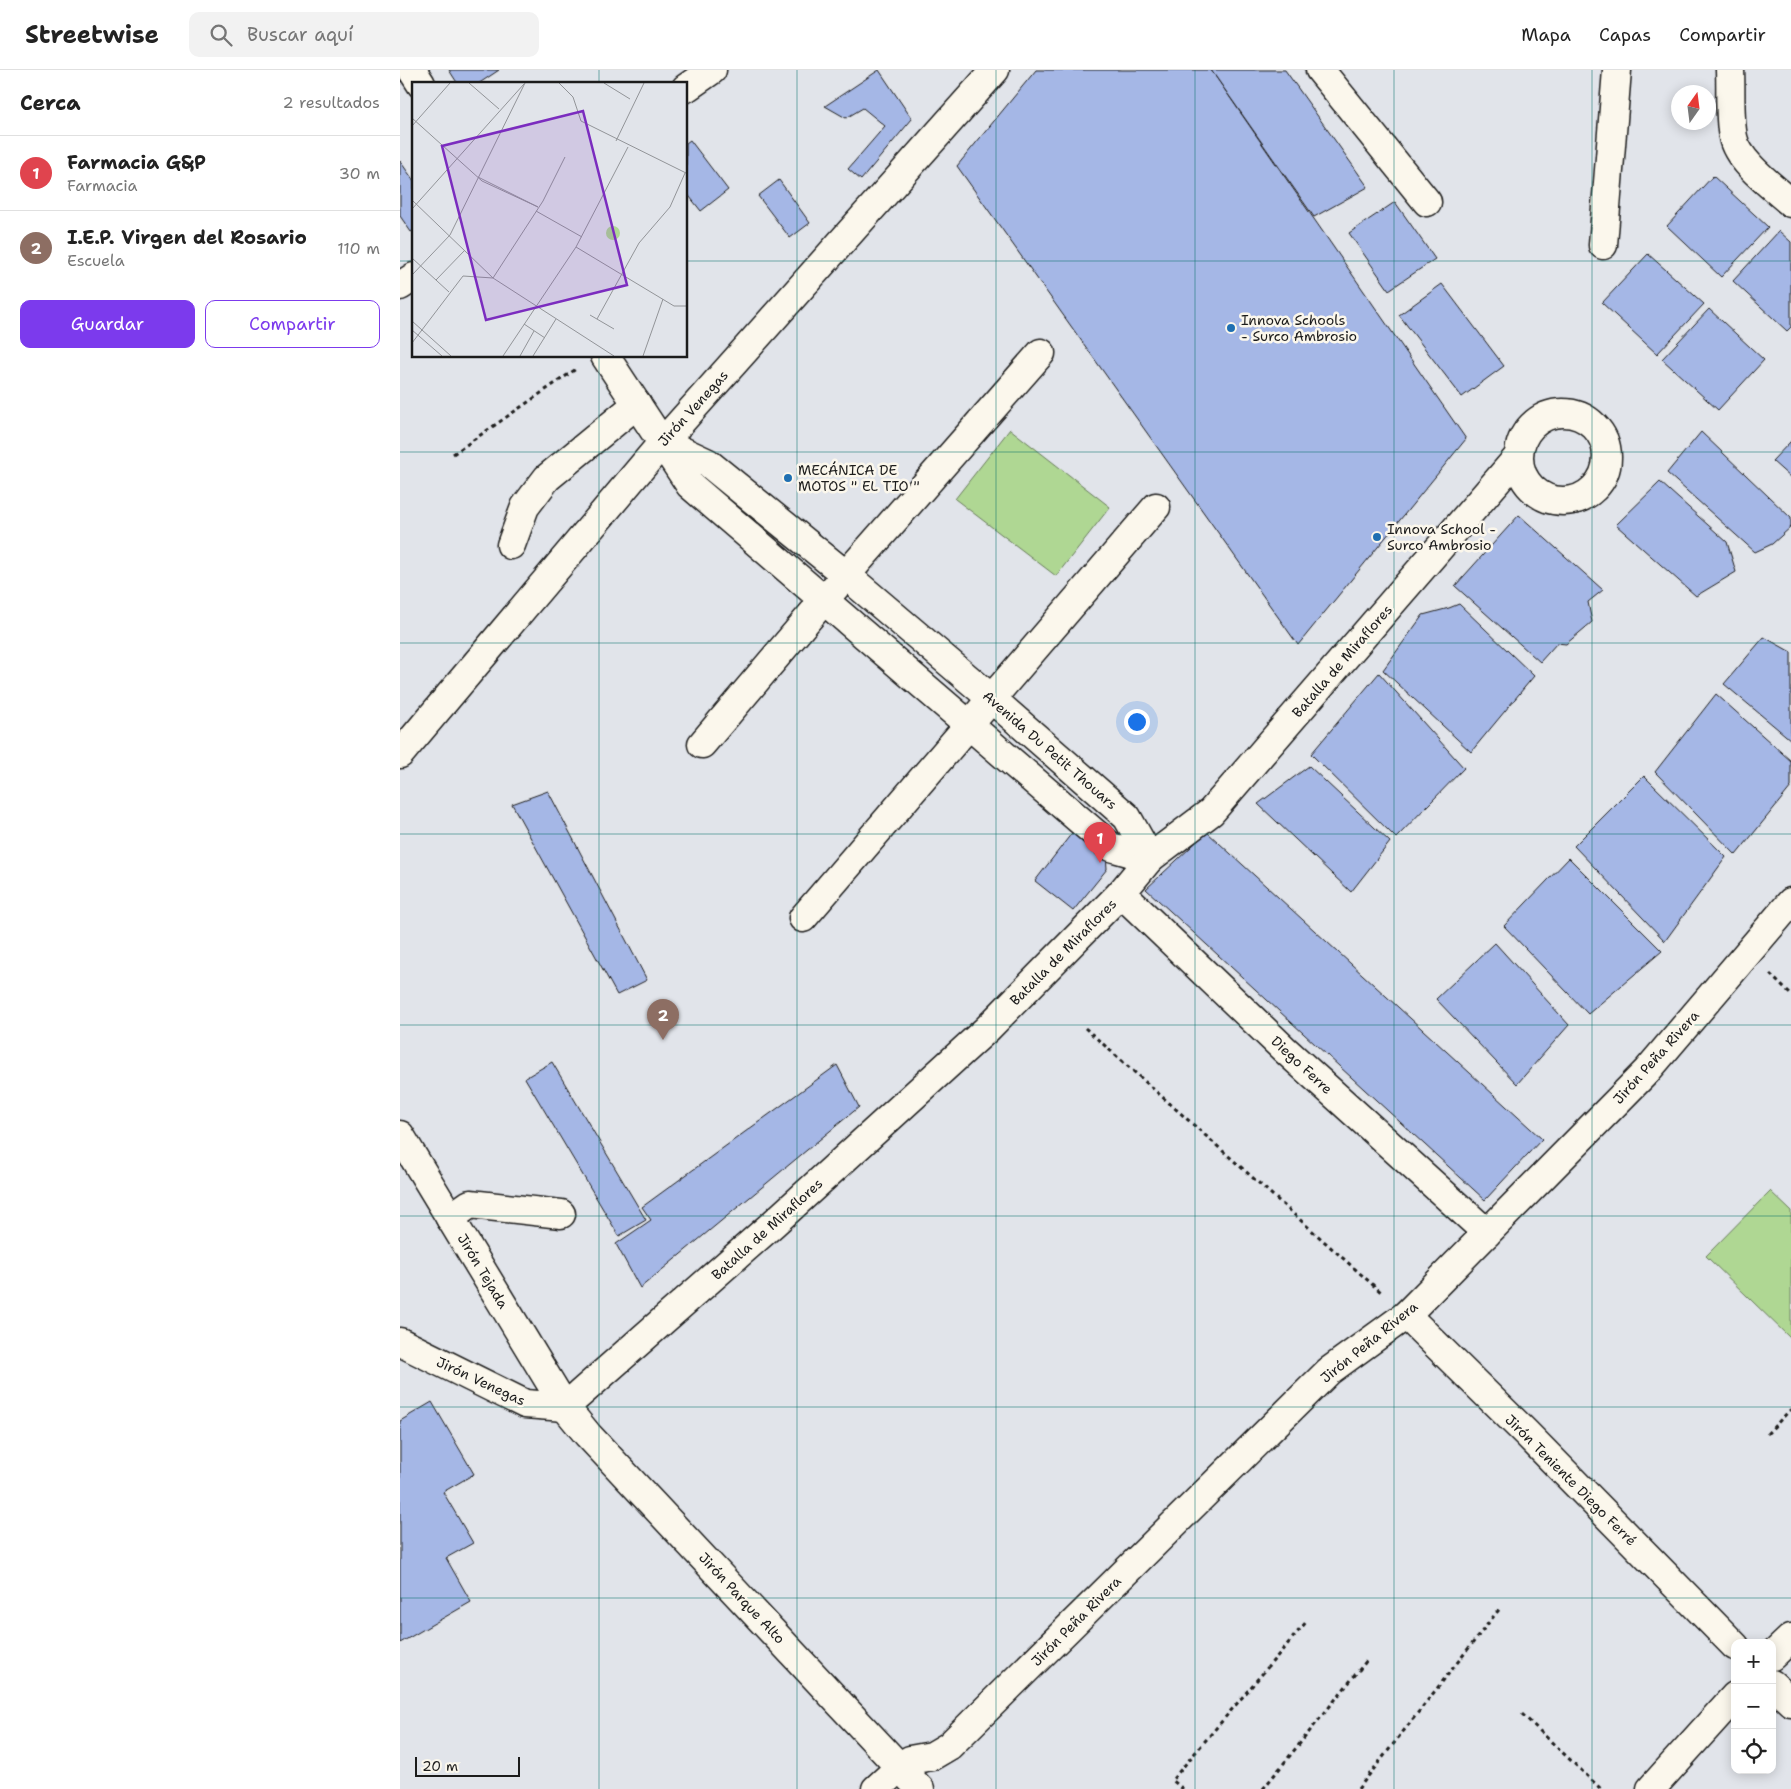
<!DOCTYPE html>
<html lang="es">
<head>
<meta charset="utf-8">
<style>
	body { margin:0; font-family:"Shantell Sans",sans-serif; background:#f2f2f2; color:#222 }
	.controls { position:absolute; right:15px; bottom:15px; display:grid; overflow:hidden; border-radius:10px; box-shadow:0 2px 12px #0003 }
	.controls button { width:45px; height:45px; display:grid; place-items:center; padding:0; border:0; border-bottom:1px solid #e0e0e0; background:#fff; color:#222; font:25px sans-serif }
	.compass { position:absolute; left:1271px; top:15px; width:45px; height:45px; border-radius:50%; background:#fff; box-shadow:0 2px 12px #0003; rotate:14deg }
	.scale { position:absolute; left:15px; bottom:12px; width:105px; box-sizing:border-box; padding-left:5px; border:2px solid #1c1c1c; border-top:0; font-size:14px; line-height:18px; white-space:nowrap; color:#1c1c1c; -webkit-text-stroke:4px #fbf7ec; paint-order:stroke }
	.you { position:absolute; left:736px; top:651px; width:18px; height:18px; margin:-12px; border:4px solid #fff; border-radius:50%; background:#1a73e8; box-shadow:0 0 0 8px #1a73e833 }
	.badge { display:grid; place-items:center; width:32px; height:32px; border-radius:50%; background:#7c3aed; color:#fff; font-size:16px; font-weight:700 }
	.pin { position:absolute; translate:-50% -41px; filter:drop-shadow(0 1px 2px #0008) }
	.pin::after { content:''; position:absolute; top:26px; width:18px; height:15px; background:inherit; clip-path:polygon(0 0,100% 0,50% 100%) }
	.list { margin:0; padding:0; list-style:none }
	h2 { display:flex; justify-content:space-between; align-items:center; height:65px; margin:0; padding:0 20px; font-size:21px }
	h2 small { font-size:16px; font-weight:400; color:#767676 }
	.list li { display:grid; grid-template-columns:32px 1fr auto; gap:15px; align-items:center; box-sizing:border-box; height:75px; padding:0 20px; border-top:1px solid #e0e0e0 }
	.list b { display:block; font-size:19px; white-space:nowrap }
	.list p { margin:0; font-size:16px; white-space:nowrap; color:#767676 }
	.list em { font-size:16px; font-style:normal; color:#767676 }
	.actions { display:flex; gap:10px; padding:15px 20px }
	.actions a { flex:1; padding:11px 0; border:1px solid #7c3aed; border-radius:10px; text-align:center; font-size:18px; color:#7c3aed }
	.actions .main { background:#7c3aed; color:#fff }
	.icon { flex:none; width:28px; height:28px; fill:none; stroke:currentColor; stroke-width:2; stroke-linecap:round; stroke-linejoin:round }
	.map { position:relative; flex:none; width:1391px; height:1719px; overflow:hidden }
	header { display:flex; align-items:center; gap:30px; box-sizing:border-box; height:70px; padding:0 25px; background:#fff; border-bottom:1px solid #e0e0e0 }
	header strong { font-size:24px }
	nav { display:flex; gap:28px; margin-inline-start:auto; font-size:18px }
	.search { width:350px; height:45px; background:#f2f2f2; display:flex; align-items:center; gap:12px; box-sizing:border-box; padding:0 18px; border-radius:10px; color:#767676; font-size:19px }
	main { display:flex }
	aside { flex:1; background:#fff }
	.map>svg:first-child { display:block }
</style>
</head>
<body>
<header>
<strong>Streetwise</strong>
<div class="search"><svg class="icon" aria-label="search" viewBox="0 0 24 24"><circle cx="10" cy="10" r="6"/><path d="M15 15l6 6"/></svg>Buscar aquí</div>
<nav><a>Mapa</a><a>Capas</a><a>Compartir</a></nav>
</header>
<main>
<aside>
<h2>Cerca<small>2 resultados</small></h2>
<ul class="list">
<li><span class="badge" style="background:#e0444e">1</span><div><b>Farmacia G&amp;P</b><p>Farmacia</p></div><em>30 m</em></li>
<li><span class="badge" style="background:#8d6e63">2</span><div><b>I.E.P. Virgen del Rosario</b><p>Escuela</p></div><em>110 m</em></li>
</ul>
<div class="actions"><a class="main">Guardar</a><a>Compartir</a></div>
</aside>
<div class="map">
<svg width="1391" height="1719" viewBox="0 0 1391 1719">
	<rect width="100%" height="100%" fill="#e1e4ea"/>
	<filter id="ink" filterUnits="userSpaceOnUse"><feTurbulence type="fractalNoise" baseFrequency=".02" numOctaves="2"/><feDisplacementMap in="SourceGraphic" scale="10" xChannelSelector="R" yChannelSelector="G"/><feConvolveMatrix kernelMatrix="1 2 1 2 8 2 1 2 1" color-interpolation-filters="sRGB"/></filter>
	<g filter="url(#ink)">
		<g fill="#afd793" stroke="#667a58">
			<polygon points="610,359 710,437 656,506 555,429"/>
			<polygon points="1370,1121 1391,1141 1391,1269 1306,1186"/>
		</g>
		<g fill="#a5b7e6" stroke="#1c1c1c">
			<polygon points="49,0 99,0 78,14 58,14"/>
			<polygon points="479,0 512,49 461,110 448,99 485,56 463,38 446,48 425,36"/>
			<polygon points="636,0 811,0 1066,369 898,575 557,96"/>
			<polygon points="811,0 885,0 968,117 914,147"/>
			<polygon points="290,70 328,120 301,141 286,122 286,73"/>
			<polygon points="0,91 14,111 14,160 11,162 0,146"/>
			<polygon points="1313,106 1368,157 1321,207 1267,156"/>
			<polygon points="379,110 410,153 390,168 358,126"/>
			<polygon points="995,132 1035,189 989,220 949,163"/>
			<polygon points="1379,161 1391,172 1391,257 1387,261 1333,211"/>
			<polygon points="1248,184 1304,234 1257,284 1202,233"/>
			<polygon points="1042,214 1104,296 1062,327 999,245"/>
			<polygon points="1309,239 1364,290 1318,340 1262,289"/>
			<polygon points="1301,362 1391,448 1391,457 1372,474 1355,482 1267,403"/>
			<polygon points="1391,371 1391,408 1372,391"/>
			<polygon points="1260,412 1327,472 1336,502 1296,526 1216,455"/>
			<polygon points="1119,445 1203,520 1188,532 1192,552 1166,574 1157,573 1140,592 1055,516"/>
			<polygon points="1059,534 1134,606 1071,682 983,600 1023,545 1049,538"/>
			<polygon points="1364,567 1391,582 1391,670 1324,614"/>
			<polygon points="979,603 1064,698 996,768 911,684"/>
			<polygon points="1316,624 1391,691 1391,717 1336,785 1255,702"/>
			<polygon points="909,696 990,772 951,822 858,734"/>
			<polygon points="1244,706 1326,787 1265,871 1174,776"/>
			<polygon points="148,721 247,910 217,925 112,734"/>
			<polygon points="675,759 706,783 707,799 673,841 635,811"/>
			<polygon points="807,762 1142,1069 1085,1130 746,819"/>
			<polygon points="1169,788 1262,881 1188,944 1104,856"/>
			<polygon points="1095,873 1169,955 1117,1014 1036,929"/>
			<polygon points="152,992 246,1150 219,1166 125,1008"/>
			<polygon points="437,995 459,1037 240,1218 216,1174 251,1150 242,1137"/>
			<polygon points="32,1332 74,1404 43,1422 73,1473 46,1488 71,1532 0,1573 0,1351"/>
		</g>
		<g fill="none" stroke-linecap="round" stroke-linejoin="round">
			<g stroke="#1c1c1c" stroke-width="31">
				<g id="minor">
					<polyline points="12,0 21,14"/>
					<polyline points="920,0 1027,132"/>
					<path d="M1330 0C1331 20 1329 47 1333 67 1337 91 1373 117 1391 133"/>
					<polyline points="286,18 312,0"/>
					<polyline points="1203,175 1217,0"/>
					<polyline points="0,216 14,207"/>
					<polyline points="205,286 290,415 711,777 750,788"/>
					<circle cx="1163" cy="387" r="44"/>
					<polyline points="263,372 308,393 446,505 592,629 727,747 750,788"/>
					<polyline points="111,475 125,437 147,408 237,334"/>
					<polyline points="302,674 424,530 641,283"/>
					<polyline points="0,684 263,372 595,0"/>
					<polyline points="721,823 884,979 1087,1163"/>
					<polyline points="403,848 756,437"/>
					<polyline points="0,1065 165,1337 188,1365 520,1719"/>
					<polyline points="50,1148 70,1134 161,1144"/>
					<polyline points="1006,1245 1126,1363 1335,1576"/>
					<polyline points="0,1272 125,1334 165,1337"/>
					<polyline points="165,1337 374,1153 587,959 721,823 750,788 811,742 1118,387"/>
					<polyline points="1372,1586 1391,1568"/>
					<polyline points="1372,1614 1391,1632"/>
					<polyline points="476,1719 500,1697 510,1690 532,1686 549,1676 929,1301 1006,1245 1247,1001 1391,832"/>
					<polyline points="1251,1719 1335,1626"/>
				</g>
			</g>
			<g stroke="#1c1c1c" stroke-width="3" stroke-dasharray="4 4" stroke-linecap="butt">
				<polyline points="53,384 176,299"/>
				<polyline points="1370,904 1391,925"/>
				<polyline points="685,958 982,1223"/>
				<polyline points="1367,1364 1391,1339"/>
				<polyline points="1122,1644 1201,1719"/>
				<polyline points="783,1719 772,1710 907,1551"/>
				<polyline points="863,1719 968,1589"/>
				<polyline points="958,1719 1101,1537"/>
			</g>
			<use href="#minor" stroke="#fbf7ec" stroke-width="28"/>
		</g>
	</g>
	<path fill="none" stroke="#0f766e" stroke-width="1" stroke-opacity="0.55" d="M199 0V14M397 0V1719M596 0V1719M795 0V1719M994 0V1719M1192 0V1719M0 191H14M286 191H1391M199 286V1719M0 382H1391M0 573H1391M0 764H1391M0 955H1391M0 1146H1391M0 1337H1391M0 1528H1391"/>
	<g fill="#1f6fb2" stroke="#fbf7ec" stroke-width="2">
		<circle cx="831" cy="258" r="5"/>
		<circle cx="388" cy="408" r="5"/>
		<circle cx="977" cy="467" r="5"/>
	</g>
	<g text-anchor="middle" stroke-width="5" stroke-linejoin="round" paint-order="stroke">
		<g font-size="14" fill="#1c1c1c" stroke="#fbf7ec" text-anchor="start">
			<text x="841" y="255">Innova Schools<tspan x="841" dy="16">- Surco Ambrosio</tspan></text>
			<text x="398" y="405">MECÁNICA DE<tspan x="398" dy="16">MOTOS " EL TIO "</tspan></text>
			<text x="987" y="464">Innova School -<tspan x="987" dy="16">Surco Ambrosio</tspan></text>
		</g>
		<g font-size="14" fill="#1c1c1c" stroke="#fbf7ec">
			<text transform="translate(293 338) rotate(-48)" y="5">Jirón Venegas</text>
			<text transform="translate(942 591) rotate(-49)" y="5">Batalla de Miraflores</text>
			<text transform="translate(650 680) rotate(41)" y="5">Avenida Du Petit Thouars</text>
			<text transform="translate(663 882) rotate(-45)" y="5">Batalla de Miraflores</text>
			<text transform="translate(1256 987) rotate(-48)" y="5">Jirón Peña Rivera</text>
			<text transform="translate(902 995) rotate(43)" y="5">Diego Ferre</text>
			<text transform="translate(367 1159) rotate(-42)" y="5">Batalla de Miraflores</text>
			<text transform="translate(83 1201) rotate(59)" y="5">Jirón Tejada</text>
			<text transform="translate(969 1272) rotate(-39)" y="5">Jirón Peña Rivera</text>
			<text transform="translate(81 1311) rotate(25)" y="5">Jirón Venegas</text>
			<text transform="translate(1171 1410) rotate(45)" y="5">Jirón Teniente Diego Ferré</text>
			<text transform="translate(342 1528) rotate(47)" y="5">Jirón Parque Alto</text>
			<text transform="translate(676 1551) rotate(-45)" y="5">Jirón Peña Rivera</text>
		</g>
	</g>
	<g transform="translate(12 12)">
		<rect width="275" height="275" fill="#e1e4ea"/>
		<path d="M194 151a7 7 0 1 1 14 0a7 7 0 1 1-14 0Z" fill="#afd793"/>
		<path fill="none" stroke="#929498" stroke-width="1" d="M57 1 87 27M147 1 161 15 169 39 274 91M192 1 218 17M0 36 70 99 126 125M0 44 38 1M204 59 232 1M66 95 126 125M0 118 81 196 202 274M0 127 112 2M124 129 170 155M164 165 262 224H275M0 176 37 210M0 193 38 153 113 1M81 196 131 119 153 75M24 198 53 168M178 233 202 247M185 237 227 161 258 125 273 91M0 239 39 274M112 242 133 256M0 248 30 274M0 261 51 194 81 196M91 274 164 165 216 65M108 274 122 249M121 274 144 237M231 274 251 217"/>
		<path fill="#7b2cbf" fill-opacity="0.15" stroke="#7b2cbf" stroke-width="2.5" d="M171 29 215 203 74 238 30 64Z"/>
		<rect width="275" height="275" fill="none" stroke="#1c1c1c" stroke-width="2.5"/>
	</g>
</svg>
<div class="controls">
<button>+</button>
<button>−</button>
<button><svg class="icon" aria-label="locate" viewBox="0 0 24 24"><circle cx="12" cy="12" r="6"/><path d="M12 2v4M12 18v4M2 12h4M18 12h4"/></svg></button>
</div>
<svg class="compass" viewBox="-18 -18 36 36"><path d="M0-13l5 13h-10z" fill="#e53935"/><path d="M0 13l5-13h-10z" fill="#767676"/></svg>
<div class="scale">20 m</div>
<div class="you"></div>
<div class="pin badge" style="left:700px;top:793px;background:#e0444e">1</div>
<div class="pin badge" style="left:263px;top:970px;background:#8d6e63">2</div>
</div>
</main>
</body>
</html>
